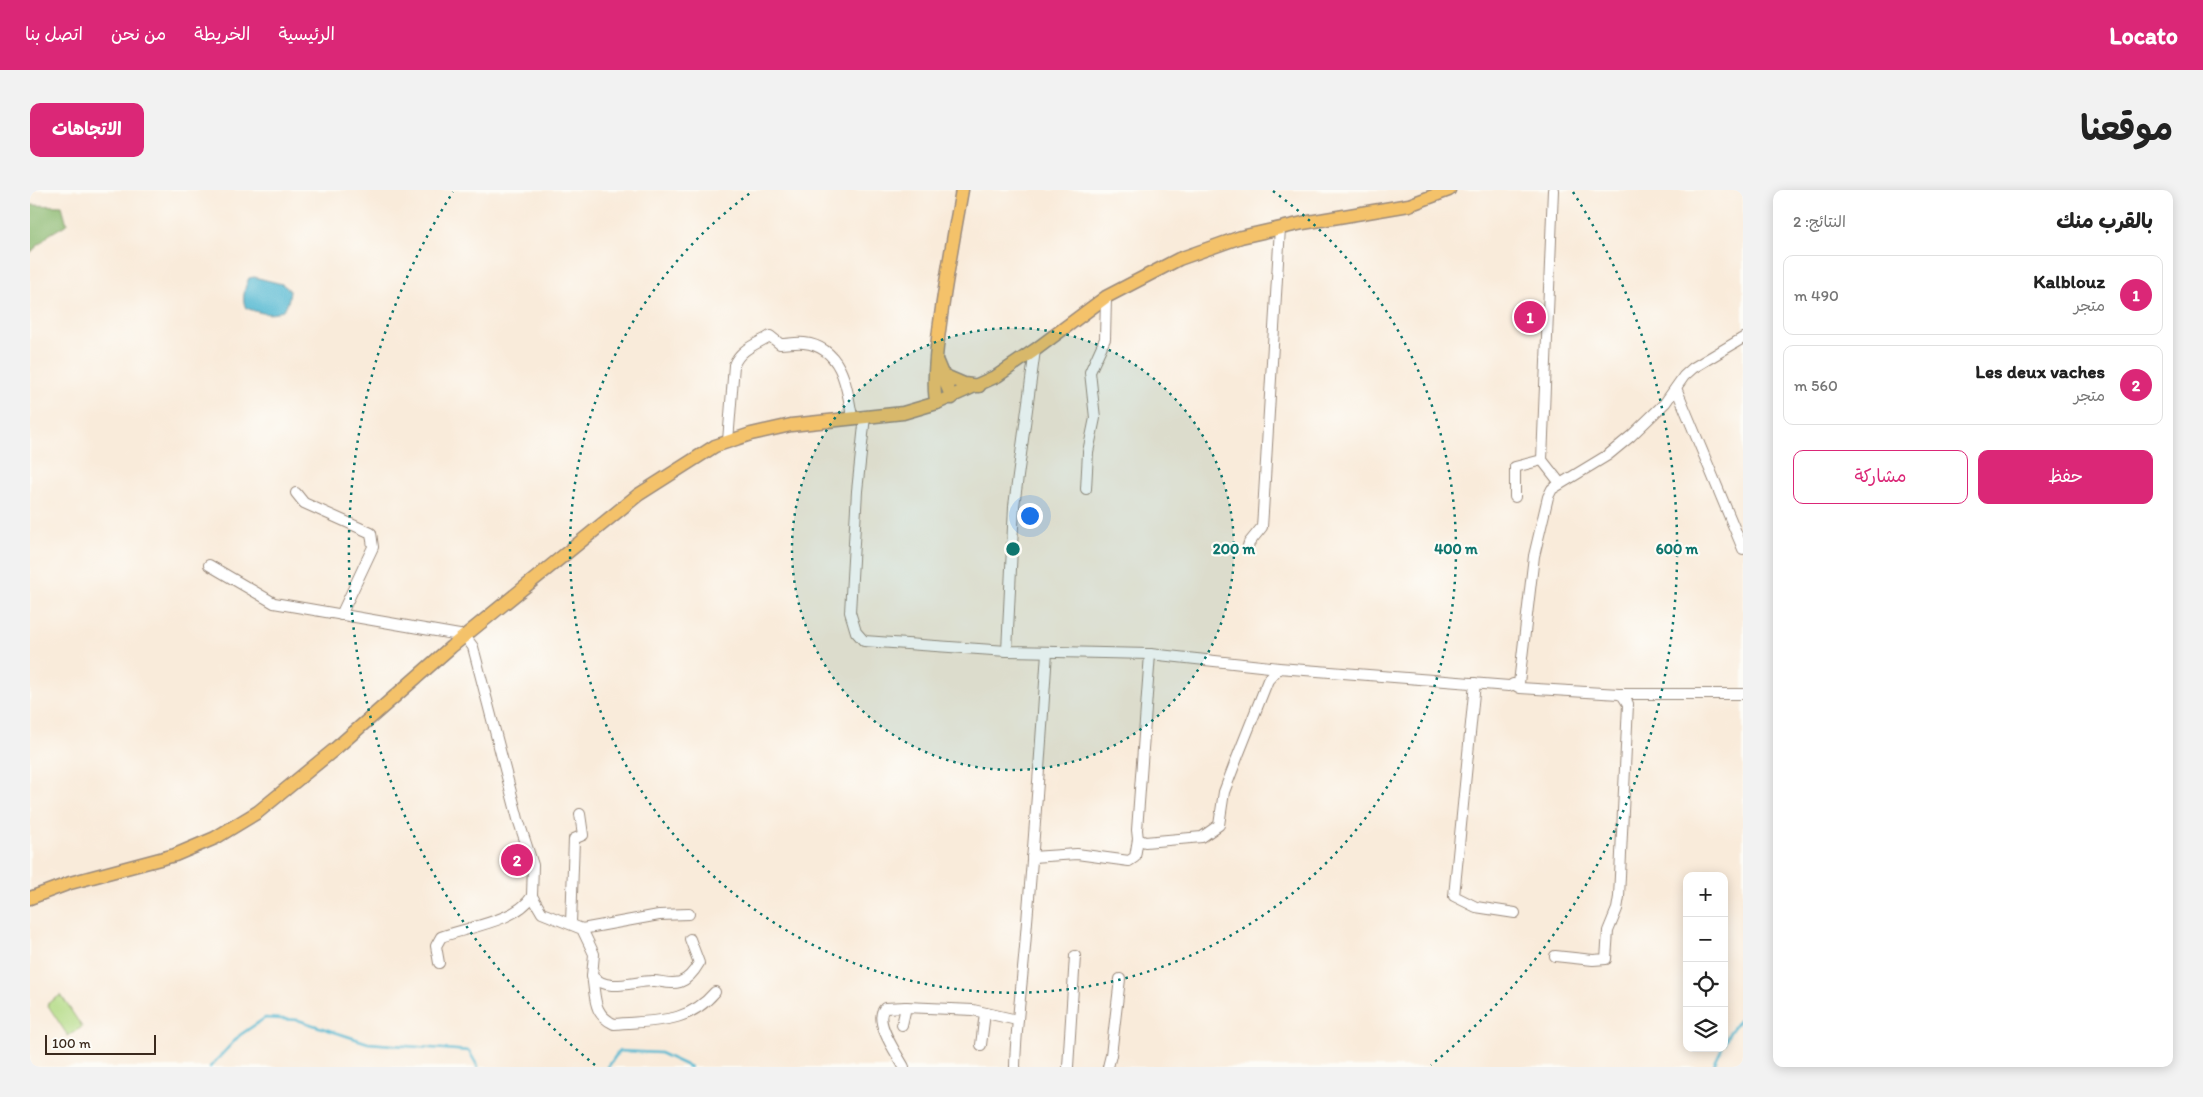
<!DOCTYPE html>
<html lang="ar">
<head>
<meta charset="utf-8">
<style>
	body { margin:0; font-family:Itim,"Playpen Sans Arabic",sans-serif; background:#f2f2f2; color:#222; direction:rtl }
	.controls { position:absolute; right:15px; bottom:15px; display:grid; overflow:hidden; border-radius:10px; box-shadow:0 2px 12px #0003 }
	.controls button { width:45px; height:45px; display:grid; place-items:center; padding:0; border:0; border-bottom:1px solid #e0e0e0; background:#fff; color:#222; font:25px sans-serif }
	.scale { position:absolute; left:15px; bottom:12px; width:111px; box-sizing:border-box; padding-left:5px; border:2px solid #3b2a1e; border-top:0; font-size:14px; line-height:18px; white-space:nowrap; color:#3b2a1e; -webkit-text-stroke:4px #fdfcf7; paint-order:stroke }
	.you { position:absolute; left:999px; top:325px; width:18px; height:18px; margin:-12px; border:4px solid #fff; border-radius:50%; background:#1a73e8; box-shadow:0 0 0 8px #1a73e833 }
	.badge { display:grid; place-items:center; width:32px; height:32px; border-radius:50%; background:#db2777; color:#fff; font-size:16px; font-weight:700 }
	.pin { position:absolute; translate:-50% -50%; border:2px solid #fff; box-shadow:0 1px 5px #0006 }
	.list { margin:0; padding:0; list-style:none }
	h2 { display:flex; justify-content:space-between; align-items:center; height:65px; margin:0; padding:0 20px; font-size:21px }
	h2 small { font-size:16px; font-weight:400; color:#767676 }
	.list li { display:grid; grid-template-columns:32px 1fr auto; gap:15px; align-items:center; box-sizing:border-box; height:80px; margin:0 10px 10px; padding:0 10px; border:1px solid #e0e0e0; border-radius:10px }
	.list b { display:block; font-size:19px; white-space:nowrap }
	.list p { margin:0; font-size:16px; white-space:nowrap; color:#767676 }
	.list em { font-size:16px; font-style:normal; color:#767676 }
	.actions { display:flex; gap:10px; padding:15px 20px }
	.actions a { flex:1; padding:11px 0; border:1px solid #db2777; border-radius:10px; text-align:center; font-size:18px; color:#db2777 }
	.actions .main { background:#db2777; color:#fff }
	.icon { flex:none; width:28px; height:28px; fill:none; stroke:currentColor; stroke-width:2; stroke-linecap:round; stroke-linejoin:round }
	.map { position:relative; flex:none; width:1713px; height:877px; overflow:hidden; direction:ltr; border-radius:10px }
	header { display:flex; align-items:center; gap:30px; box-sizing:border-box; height:70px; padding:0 25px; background:#db2777; color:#fff }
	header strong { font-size:24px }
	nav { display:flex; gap:28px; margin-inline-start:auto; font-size:18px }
	.intro { display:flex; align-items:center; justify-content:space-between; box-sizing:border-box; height:120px; padding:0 30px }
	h1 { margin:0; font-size:35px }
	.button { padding:12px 22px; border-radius:10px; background:#db2777; color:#fff; font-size:18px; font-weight:700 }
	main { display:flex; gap:30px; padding:0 30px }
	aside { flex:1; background:#fff; border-radius:10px; box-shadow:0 2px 12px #0003 }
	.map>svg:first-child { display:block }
</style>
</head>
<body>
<header>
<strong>Locato</strong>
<nav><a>الرئيسية</a><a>الخريطة</a><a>من نحن</a><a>اتصل بنا</a></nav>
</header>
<div class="intro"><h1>موقعنا</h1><a class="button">الاتجاهات</a></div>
<main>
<aside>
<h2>بالقرب منك<small>النتائج: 2</small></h2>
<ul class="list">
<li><span class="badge">1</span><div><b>Kalblouz</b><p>متجر</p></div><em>490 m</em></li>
<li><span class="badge">2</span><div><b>Les deux vaches</b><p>متجر</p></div><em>560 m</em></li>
</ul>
<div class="actions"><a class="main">حفظ</a><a>مشاركة</a></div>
</aside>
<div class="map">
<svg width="1713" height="877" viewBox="0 0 1713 877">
	<rect width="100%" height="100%" fill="#fdfcf7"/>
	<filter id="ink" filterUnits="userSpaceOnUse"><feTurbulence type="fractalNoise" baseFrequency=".02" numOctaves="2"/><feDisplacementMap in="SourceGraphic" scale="10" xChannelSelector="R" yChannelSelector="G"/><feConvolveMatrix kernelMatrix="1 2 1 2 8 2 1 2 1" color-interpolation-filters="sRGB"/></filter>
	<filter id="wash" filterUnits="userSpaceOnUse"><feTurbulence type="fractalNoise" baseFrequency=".0096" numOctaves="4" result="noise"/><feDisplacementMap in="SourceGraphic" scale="20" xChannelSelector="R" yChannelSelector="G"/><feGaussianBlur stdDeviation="1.12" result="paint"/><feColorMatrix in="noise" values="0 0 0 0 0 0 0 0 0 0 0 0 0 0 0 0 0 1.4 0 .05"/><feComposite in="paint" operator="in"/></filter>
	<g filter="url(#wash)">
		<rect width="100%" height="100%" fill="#f9ebda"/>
		<polygon fill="#b2da84" stroke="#768251" points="31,805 52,837 38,846 17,814"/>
		<polygon fill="#8dba72" stroke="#647248" points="0,15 32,16 37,34 20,44 0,63"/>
		<path fill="#53b8d1" stroke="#477178" d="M224 87 252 94 260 100C259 130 237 126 216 118 211 110 215 96 219 88Z"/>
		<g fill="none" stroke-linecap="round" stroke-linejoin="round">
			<g stroke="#53b8d1" stroke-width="2.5">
				<polyline points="1694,854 1699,843 1713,825"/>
				<polyline points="180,877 210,845 235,828 268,830 338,853 439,861 448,877"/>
				<polyline points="578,877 589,861 630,863 660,877"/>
				<polyline points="1683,877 1692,858"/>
			</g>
		</g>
	</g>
	<g filter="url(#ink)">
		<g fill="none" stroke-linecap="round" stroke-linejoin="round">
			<g stroke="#9a8a7c" stroke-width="12">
				<g id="minor">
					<polyline points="1523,0 1512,270 1530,293"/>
					<polyline points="1646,198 1713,359"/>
					<polyline points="835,226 827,301 820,422 826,442 834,451 977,461 1120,464 1249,478 1479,496 1489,493 1504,366 1518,307 1522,299 1578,265 1601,246 1635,213 1654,186 1663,178 1713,148"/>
					<path d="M698 251 704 175C710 159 727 154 740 146L750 154C758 154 766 152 774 153 812 157 817 197 822 227"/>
					<polyline points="1056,299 1058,262 1065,228 1060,182 1075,149 1076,107"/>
					<polyline points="266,303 274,313 341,343 343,357 311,425"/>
					<polyline points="1485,307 1485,277 1512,270"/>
					<polyline points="1218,356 1219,353 1232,337 1233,322 1250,38"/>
					<path d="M179 375 244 413 435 446 443 457 488 629 503 675 502 706C487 731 438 737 411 747L406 756 409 773"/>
					<polyline points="977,461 984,316 1005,160"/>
					<polyline points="1120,464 1107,640 1108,649 1115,652 1172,647 1189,635 1194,602 1207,568 1238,490 1249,478"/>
					<polyline points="1445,493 1424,706 1446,717 1485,723"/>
					<polyline points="1483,494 1490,498 1589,504 1593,506 1598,514 1589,707 1587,719 1578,741 1576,769 1563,770 1525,766"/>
					<polyline points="1590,504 1713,504"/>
					<polyline points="1002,667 1047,664 1099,671 1105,667 1108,649"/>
					<path d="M502 706 512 723 552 739 564 764 562 786C579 803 602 791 623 791 632 791 640 795 650 792 659 789 665 780 669 773L660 749"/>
					<polyline points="541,733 544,649 553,645 550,624"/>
					<polyline points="552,739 629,725 659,724"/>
					<path d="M562 786C566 806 562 824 584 834 624 830 657 835 685 802"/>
					<polyline points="872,835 876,817 943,820 987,830"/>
					<polyline points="951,855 955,823"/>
					<path d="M874 877C867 864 842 830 855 818L876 817"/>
					<path d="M985 877C986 832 993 789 996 744 1004 650 1011 556 1017 462"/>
					<polyline points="1038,877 1045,766"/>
					<polyline points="1078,877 1081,865 1090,789"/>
				</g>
			</g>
			<g stroke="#9a8a7c" stroke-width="15">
				<g id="major">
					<polyline points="907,172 922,208"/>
					<polyline points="913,185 934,194 949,196"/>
					<path d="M907 213C896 189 926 35 932 0"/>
					<polyline points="0,708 40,693 145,665 185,648 228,622 305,559 421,457 608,305 685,256 721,244 761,235 873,223 907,213 967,186 1005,160 1076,107 1149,69 1211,47 1273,33 1379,15 1419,0"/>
				</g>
			</g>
			<use href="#minor" stroke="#fff" stroke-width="10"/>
			<use href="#major" stroke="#f4c26a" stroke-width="12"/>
		</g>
	</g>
	<circle cx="983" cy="359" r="221" fill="#0f766e" fill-opacity=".12"/>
	<g fill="none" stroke="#0f766e" stroke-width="2.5" stroke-dasharray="2.5 5">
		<circle cx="983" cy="359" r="221"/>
		<path d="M1243 1A443 443 0 1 1 723 1"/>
		<path d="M565 875A664 664 0 0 1 423 2M1543 2A664 664 0 0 1 1401 875"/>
	</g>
	<circle cx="983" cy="359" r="8" fill="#0f766e" stroke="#fdfcf7" stroke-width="2.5"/>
	<g font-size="15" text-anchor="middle" font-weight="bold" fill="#0f766e" stroke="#fdfcf7" stroke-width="4.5" stroke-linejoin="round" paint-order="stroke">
		<text x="1204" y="364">200 m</text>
		<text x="1426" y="364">400 m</text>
		<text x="1647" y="364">600 m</text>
	</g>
</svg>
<div class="controls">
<button>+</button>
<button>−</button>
<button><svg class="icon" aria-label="locate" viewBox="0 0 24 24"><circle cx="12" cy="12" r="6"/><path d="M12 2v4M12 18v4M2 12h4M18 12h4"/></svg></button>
<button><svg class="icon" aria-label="layers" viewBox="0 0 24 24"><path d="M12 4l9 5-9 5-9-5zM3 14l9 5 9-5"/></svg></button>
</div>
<div class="scale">100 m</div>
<div class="you"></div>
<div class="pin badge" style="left:1500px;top:127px">1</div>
<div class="pin badge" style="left:487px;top:670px">2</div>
</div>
</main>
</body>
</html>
